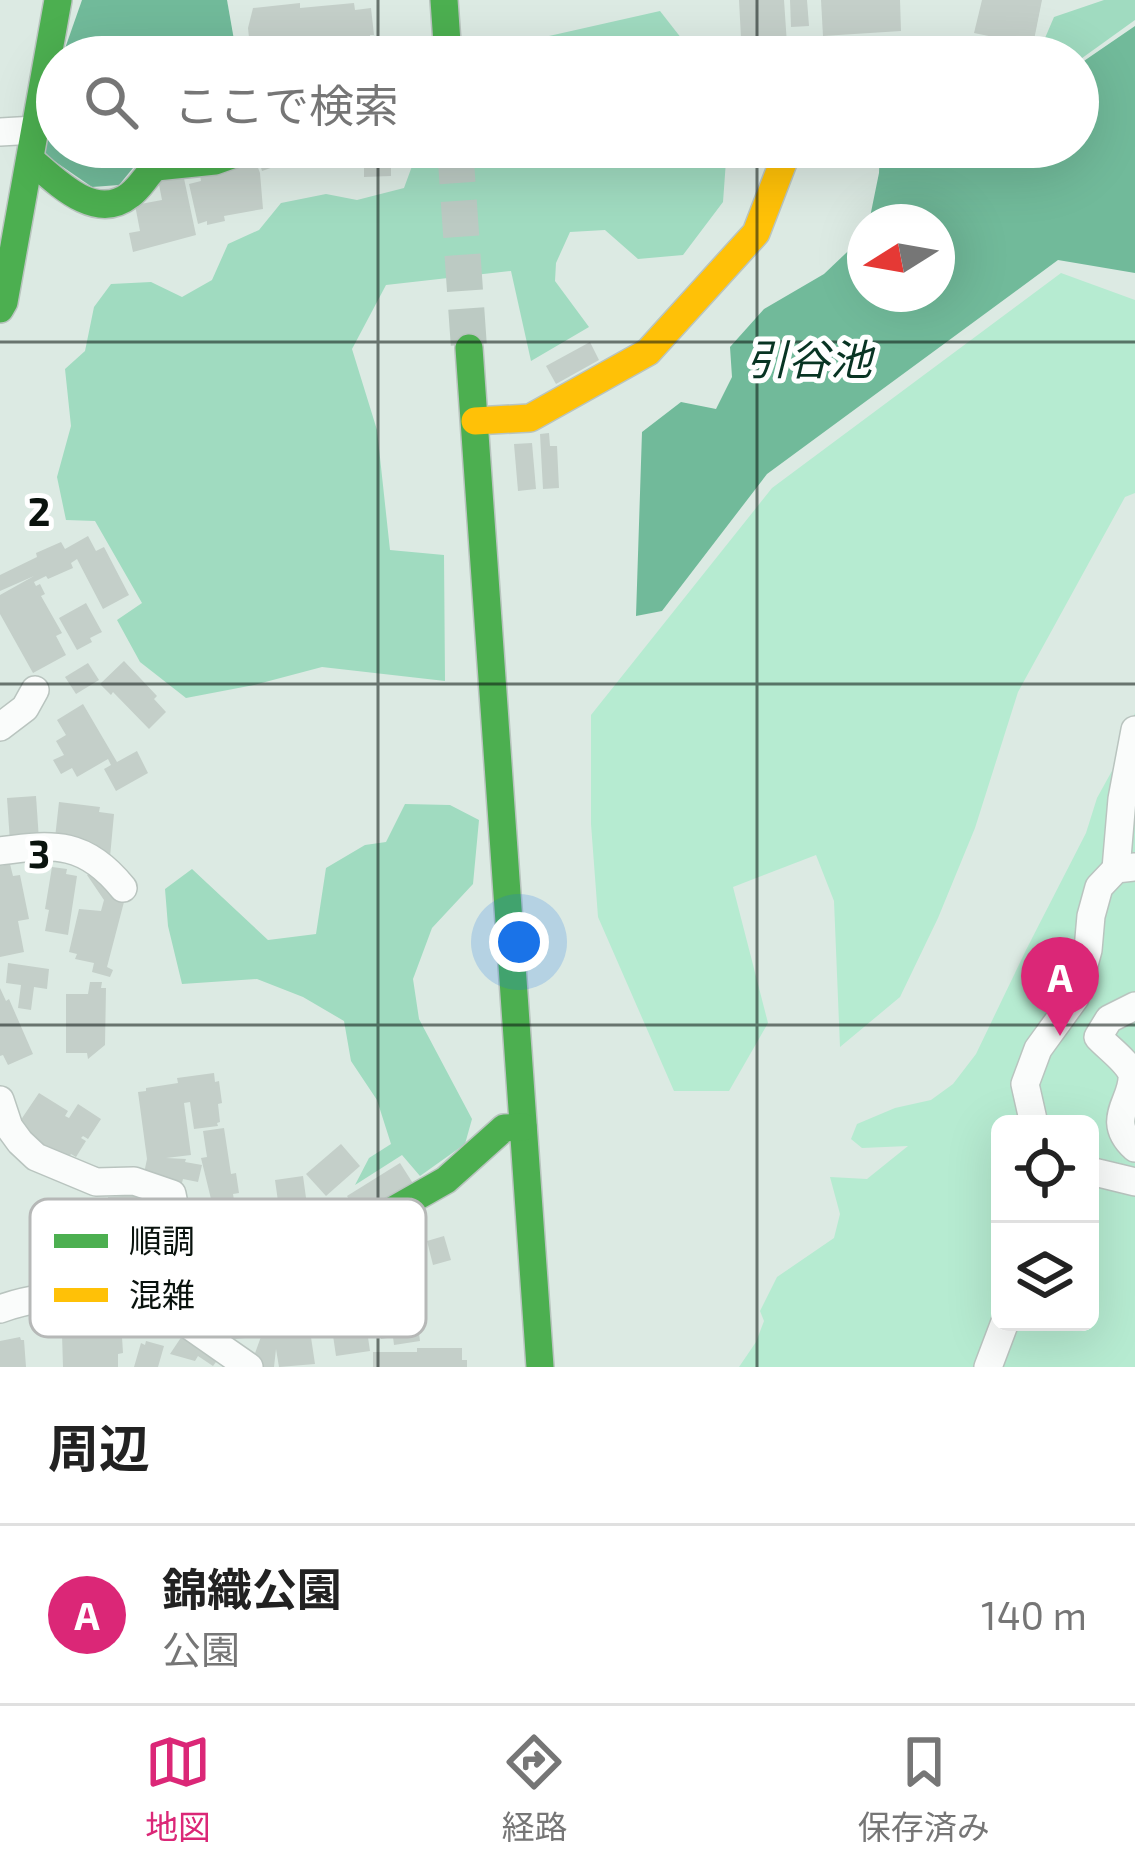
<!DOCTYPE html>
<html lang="ja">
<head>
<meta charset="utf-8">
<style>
	body { margin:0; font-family:"Exo 2","Noto Sans JP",sans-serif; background:#f2f2f2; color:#222 }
	.controls { position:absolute; right:36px; bottom:36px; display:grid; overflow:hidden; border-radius:18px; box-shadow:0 12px 48px #0002 }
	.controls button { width:108px; height:108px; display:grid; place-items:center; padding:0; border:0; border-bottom:3px solid #e0e0e0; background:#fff; color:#222; font:60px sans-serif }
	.compass { position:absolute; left:847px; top:204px; width:108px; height:108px; border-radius:50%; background:#fff; box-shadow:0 12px 48px #0002; rotate:259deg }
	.you { position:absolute; left:519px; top:942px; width:42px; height:42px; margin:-30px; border:9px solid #fff; border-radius:50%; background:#1a73e8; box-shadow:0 0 0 18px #1a73e833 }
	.badge { display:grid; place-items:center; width:78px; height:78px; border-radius:50%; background:#db2777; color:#fff; font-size:39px; font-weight:700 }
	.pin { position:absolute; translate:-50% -99px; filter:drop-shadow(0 3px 6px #0008) }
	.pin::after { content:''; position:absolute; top:63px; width:42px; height:36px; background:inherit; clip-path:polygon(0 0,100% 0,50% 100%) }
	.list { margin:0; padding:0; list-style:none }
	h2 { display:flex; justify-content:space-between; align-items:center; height:156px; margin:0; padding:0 48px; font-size:51px }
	h2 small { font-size:39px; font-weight:400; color:#767676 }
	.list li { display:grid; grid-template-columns:78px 1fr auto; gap:36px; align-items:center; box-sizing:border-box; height:180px; padding:0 48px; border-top:3px solid #e0e0e0 }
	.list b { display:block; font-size:45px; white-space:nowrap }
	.list p { margin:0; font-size:39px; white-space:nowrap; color:#767676 }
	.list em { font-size:39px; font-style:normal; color:#767676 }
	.icon { flex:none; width:66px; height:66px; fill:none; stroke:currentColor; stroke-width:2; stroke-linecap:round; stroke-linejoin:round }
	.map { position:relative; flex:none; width:1135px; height:1367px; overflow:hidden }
	.search { position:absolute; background:#fff; box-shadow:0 12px 48px #0002; left:36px; right:36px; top:36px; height:132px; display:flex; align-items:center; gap:30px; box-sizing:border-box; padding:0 42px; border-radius:66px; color:#767676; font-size:45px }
	.sheet { height:336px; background:#fff }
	nav { display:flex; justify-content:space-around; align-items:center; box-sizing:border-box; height:168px; border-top:3px solid #e0e0e0; background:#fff; font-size:33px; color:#767676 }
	nav a { display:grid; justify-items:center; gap:6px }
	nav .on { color:#db2777 }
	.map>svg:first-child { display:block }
</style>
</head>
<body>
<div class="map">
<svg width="1135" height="1367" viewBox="0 0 1135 1367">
	<rect width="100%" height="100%" fill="#dceae3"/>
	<g fill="#b6ebd1" fill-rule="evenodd">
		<polygon points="1061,273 1135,300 1135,493 1125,497 1018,692 975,828 938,918 900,997 840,1047 834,901 816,855 733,887 768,1023 729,1091 674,1091 598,917 591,824 591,715 772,488"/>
		<path d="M1135 713V1367H739L756 1342 764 1321 760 1311 777 1277 834 1238 840 1214 830 1177 867 1179 908 1146 862 1148 851 1139 857 1124 895 1108 931 1100 953 1084 976 1054 1026 950 1086 833 1097 798 1118 760ZM1000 1124H1090V1322H1000Z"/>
	</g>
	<g fill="#a0dbc0">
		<polygon points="1104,0 1135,0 1135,20 1078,61 1078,57 959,57 972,40 1039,52 1054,17"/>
		<polygon points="660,11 696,57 509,57 509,45"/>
		<polygon points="419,147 429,147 445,165 477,158 485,147 727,147 723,202 683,255 638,259 605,230 570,232 556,263 555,281 589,327 531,361 511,271 386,285 352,349 377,430 390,550 444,555 445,681 322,667 254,685 186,698 140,662 117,620 142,603 95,521 66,520 57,477 71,426 65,369 85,351 94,307 111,284 151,282 182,297 212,280 228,244 259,230 281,203 326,194 357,200 404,188"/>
		<polygon points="405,804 450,805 479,820 473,884 432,928 413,979 419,1019 472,1119 465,1144 420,1176 402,1155 355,1185 369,1158 391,1144 377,1100 351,1061 344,1021 303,997 257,979 182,984 168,926 165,889 192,869 268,940 316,934 326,868 365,845 386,842"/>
	</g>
	<g fill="#71ba9a">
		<polygon points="82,0 227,0 237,57 62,57"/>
		<polygon points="1135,26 1135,273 1058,260 767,474 662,611 636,616 642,432 681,402 716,409 732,377 730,347 764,309 824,274 865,235 865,294 937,294 937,222 869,222 879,173 880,147 1078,147 1078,65"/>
		<polygon points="57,85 57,147 161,147 147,151 119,185 92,187 44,154"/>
	</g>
	<g fill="#c4cfc9">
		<polygon points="739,0 784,0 787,44 751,46 752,57 742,57"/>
		<polygon points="790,0 807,0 809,26 791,27"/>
		<polygon points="821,0 900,0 901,31 823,36"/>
		<polygon points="982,0 1042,0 1033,45 974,33"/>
		<polygon points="300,3 300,8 354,3 355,10 371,8 374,35 370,35 371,46 365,46 366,51 308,57 305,53 251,57 248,28 253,8"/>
		<polygon points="272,147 296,147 299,158 262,171 256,152"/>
		<polygon points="364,147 402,147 397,158 391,158 391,176 364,177"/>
		<polygon points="251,149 260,173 263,209 224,216 225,221 207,225 207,221 198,224 189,184 201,181 200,175"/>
		<polygon points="182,169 196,235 133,252 129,233 140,231 135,205 162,200 157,174"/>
		<polygon points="590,342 599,360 556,384 546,366"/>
		<polygon points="549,433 550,446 557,446 559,488 543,489 540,434"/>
		<polygon points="532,443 536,489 518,491 514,444"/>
		<polygon points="88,536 96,551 104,547 129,595 103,609 77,559 71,563 73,568 48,579 46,576 34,582 36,586 40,584 45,594 41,596 62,633 56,636 66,655 33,673 0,614 0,595 34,576 0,591 0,575 37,557 36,553 61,542 65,549"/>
		<polygon points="86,603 102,632 90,638 92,642 77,650 59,618"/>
		<polygon points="124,661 157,696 154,699 166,712 149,729 113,692 111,695 100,684"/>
		<polygon points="88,663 99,680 76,694 65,677"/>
		<polygon points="83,704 117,762 137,751 148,773 116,791 104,769 111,765 108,759 77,777 72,768 61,774 53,760 64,755 56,741 66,735 57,720"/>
		<polygon points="36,796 39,840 10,842 7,798"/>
		<polygon points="59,802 100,807 99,812 114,814 110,857 55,838"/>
		<polygon points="10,864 13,876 20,875 29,919 18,921 24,952 0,957 0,866"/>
		<polygon points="52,867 67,869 66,874 77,876 68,935 45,931 49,910 45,909"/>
		<polygon points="100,867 121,898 117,901 124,902 107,967 113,970 110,977 92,972 94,963 75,959 77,954 69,952 79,909 101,911 104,900 87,875"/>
		<polygon points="8,963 49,969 47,989 34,987 31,1010 18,1008 21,985 6,983"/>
		<polygon points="90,982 102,982 101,988 106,988 105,1045 88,1059 87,1053 66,1053 66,994 88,994"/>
		<polygon points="0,988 6,1001 9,999 33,1054 8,1065 3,1055 0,1056"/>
		<polygon points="214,1073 215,1082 219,1081 222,1103 218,1104 220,1122 217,1123 218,1126 194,1129 190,1102 184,1103 191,1155 166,1158 186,1159 185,1162 202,1165 198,1182 183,1179 181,1187 143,1178 147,1159 138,1092 146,1091 146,1088 178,1083 177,1078"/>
		<polygon points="39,1093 68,1111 65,1116 69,1118 78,1104 101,1119 88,1139 83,1136 81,1138 86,1141 76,1157 71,1154 67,1160 16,1127"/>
		<polygon points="224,1128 231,1174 236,1173 239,1193 233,1194 237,1219 242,1218 246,1247 188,1255 180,1203 211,1199 201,1158 207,1157 203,1131"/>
		<polygon points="341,1144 360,1166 326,1196 306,1174"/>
		<polygon points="400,1163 414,1185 361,1218 347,1196"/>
		<polygon points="303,1176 307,1205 301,1206 305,1240 284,1244 275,1180"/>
		<polygon points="151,1194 152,1212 157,1212 157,1224 136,1226 137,1233 155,1232 156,1252 160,1251 159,1277 163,1276 164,1295 115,1298 108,1197"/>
		<polygon points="444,1236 451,1260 433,1265 427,1241"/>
		<polygon points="242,1277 249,1310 242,1310 245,1338 225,1340 223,1332 208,1334 206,1319 196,1321 190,1306 195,1306 194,1295 202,1294 201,1282"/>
		<polygon points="407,1282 411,1293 419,1292 421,1303 415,1304 420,1341 394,1345 393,1337 381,1339 379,1322 370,1324 367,1306 376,1304 374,1291 392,1289 390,1284"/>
		<polygon points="362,1296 370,1351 336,1356 328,1301"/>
		<polygon points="306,1304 315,1364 279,1367 276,1349 274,1367 258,1367 257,1356 254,1356 271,1309"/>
		<polygon points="116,1323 116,1338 122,1337 123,1353 118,1354 118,1367 63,1367 62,1334 80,1333 80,1325"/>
		<polygon points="186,1330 221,1355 213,1366 198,1356 195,1361 170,1354"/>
		<polygon points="20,1337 21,1340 24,1340 26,1367 0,1367 0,1341"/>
		<polygon points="146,1341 164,1346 158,1367 134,1367 141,1343 145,1345"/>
		<polygon points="417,1348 462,1348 462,1360 467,1360 467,1367 373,1367 373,1352 417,1352"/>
	</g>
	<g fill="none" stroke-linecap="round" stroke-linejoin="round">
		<polyline stroke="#bccac3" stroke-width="36" stroke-dasharray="36 18" stroke-linecap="butt" points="455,147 469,348"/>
		<g stroke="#b9c4bf" stroke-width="30">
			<g id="street">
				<polyline points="0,132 35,130"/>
				<polyline points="0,727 25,708 35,690"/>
				<path d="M0 851C55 843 86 842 123 888"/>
				<polyline points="1116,869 1122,799 1135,730"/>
				<path d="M1135 1006 1109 1019 1098 1037C1107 1047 1127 1061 1132 1074 1135 1100 1103 1119 1135 1148"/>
				<polyline points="0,1100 9,1127 20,1142 36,1157 96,1182 134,1181 172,1194 185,1260 193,1277 177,1309"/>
				<polyline points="1034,1124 1025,1084 1038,1049 1075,998 1088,950 1091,916 1099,887 1116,869 1135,867"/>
				<polyline points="1090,1171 1135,1182"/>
				<path d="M0 1309C27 1299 65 1293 94 1298 103 1299 111 1305 120 1307 139 1311 159 1310 177 1309"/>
				<polyline points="177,1309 193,1328 249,1367"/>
				<polyline points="988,1367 1005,1322"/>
			</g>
		</g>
		<g stroke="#b9c4bf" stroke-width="30">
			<g id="fast">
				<polyline points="444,0 448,57"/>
				<path d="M30 159C56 181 95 223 130 195 141 187 146 175 156 167L215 161 254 147"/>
				<polyline points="0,309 4,302 58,0"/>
				<polyline points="469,348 540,1367"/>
				<polyline points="190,1271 269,1265 321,1251 446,1180 504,1128 523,1127"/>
			</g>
		</g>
		<g stroke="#b9c4bf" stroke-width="30">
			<polyline id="slow" points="475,421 530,418 648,352 756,233 789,147"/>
		</g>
		<use href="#street" stroke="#fafcfb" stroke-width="27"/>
		<use href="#fast" stroke="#4caf50" stroke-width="27"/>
		<use href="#slow" stroke="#ffc107" stroke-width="27"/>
	</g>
	<path fill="none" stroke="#0a130e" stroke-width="3" stroke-opacity="0.55" d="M378 0V57M757 0V57M378 147V1367M757 147V1367M0 342H1135M0 684H1135M0 1025H1135"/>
	<g text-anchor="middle" stroke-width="10" stroke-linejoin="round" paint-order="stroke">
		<g font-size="42" font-style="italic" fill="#083423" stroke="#fff">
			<text x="809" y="375">引谷池</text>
		</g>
	</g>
	<rect x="30" y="1199" width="396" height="138" rx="18" fill="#fff" stroke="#b6b8b7" stroke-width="3"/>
	<rect x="54" y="1234" width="54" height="14" fill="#4caf50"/>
	<rect x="54" y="1288" width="54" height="14" fill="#ffc107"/>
	<g font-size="33" fill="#0a130e">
		<text x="129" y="1253">順調</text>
		<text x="129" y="1307">混雑</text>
	</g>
	<g font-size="39" text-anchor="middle" font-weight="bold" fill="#0a130e" stroke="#fff" stroke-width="10" stroke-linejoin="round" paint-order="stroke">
		<text x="39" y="526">2</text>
		<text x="39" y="868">3</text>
	</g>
</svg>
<div class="controls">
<button><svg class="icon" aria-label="locate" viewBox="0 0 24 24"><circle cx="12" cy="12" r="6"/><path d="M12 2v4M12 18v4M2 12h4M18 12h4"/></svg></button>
<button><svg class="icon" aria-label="layers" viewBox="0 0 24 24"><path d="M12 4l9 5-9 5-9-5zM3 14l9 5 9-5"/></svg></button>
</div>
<svg class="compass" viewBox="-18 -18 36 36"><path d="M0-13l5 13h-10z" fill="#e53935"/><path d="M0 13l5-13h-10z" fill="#767676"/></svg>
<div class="you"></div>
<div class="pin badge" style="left:1060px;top:1036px">A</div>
<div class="search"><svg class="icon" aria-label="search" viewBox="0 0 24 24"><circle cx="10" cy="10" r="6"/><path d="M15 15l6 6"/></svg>ここで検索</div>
</div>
<section class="sheet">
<h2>周辺<small></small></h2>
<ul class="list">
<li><span class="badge">A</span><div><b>錦織公園</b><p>公園</p></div><em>140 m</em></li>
</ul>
</section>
<nav>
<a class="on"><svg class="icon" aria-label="map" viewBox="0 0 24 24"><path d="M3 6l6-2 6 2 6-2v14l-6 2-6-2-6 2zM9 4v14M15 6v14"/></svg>地図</a>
<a><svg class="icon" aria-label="directions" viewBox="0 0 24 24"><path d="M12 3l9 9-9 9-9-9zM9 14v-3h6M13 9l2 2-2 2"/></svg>経路</a>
<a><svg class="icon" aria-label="saved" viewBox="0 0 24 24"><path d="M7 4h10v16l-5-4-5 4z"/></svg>保存済み</a>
</nav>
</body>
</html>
